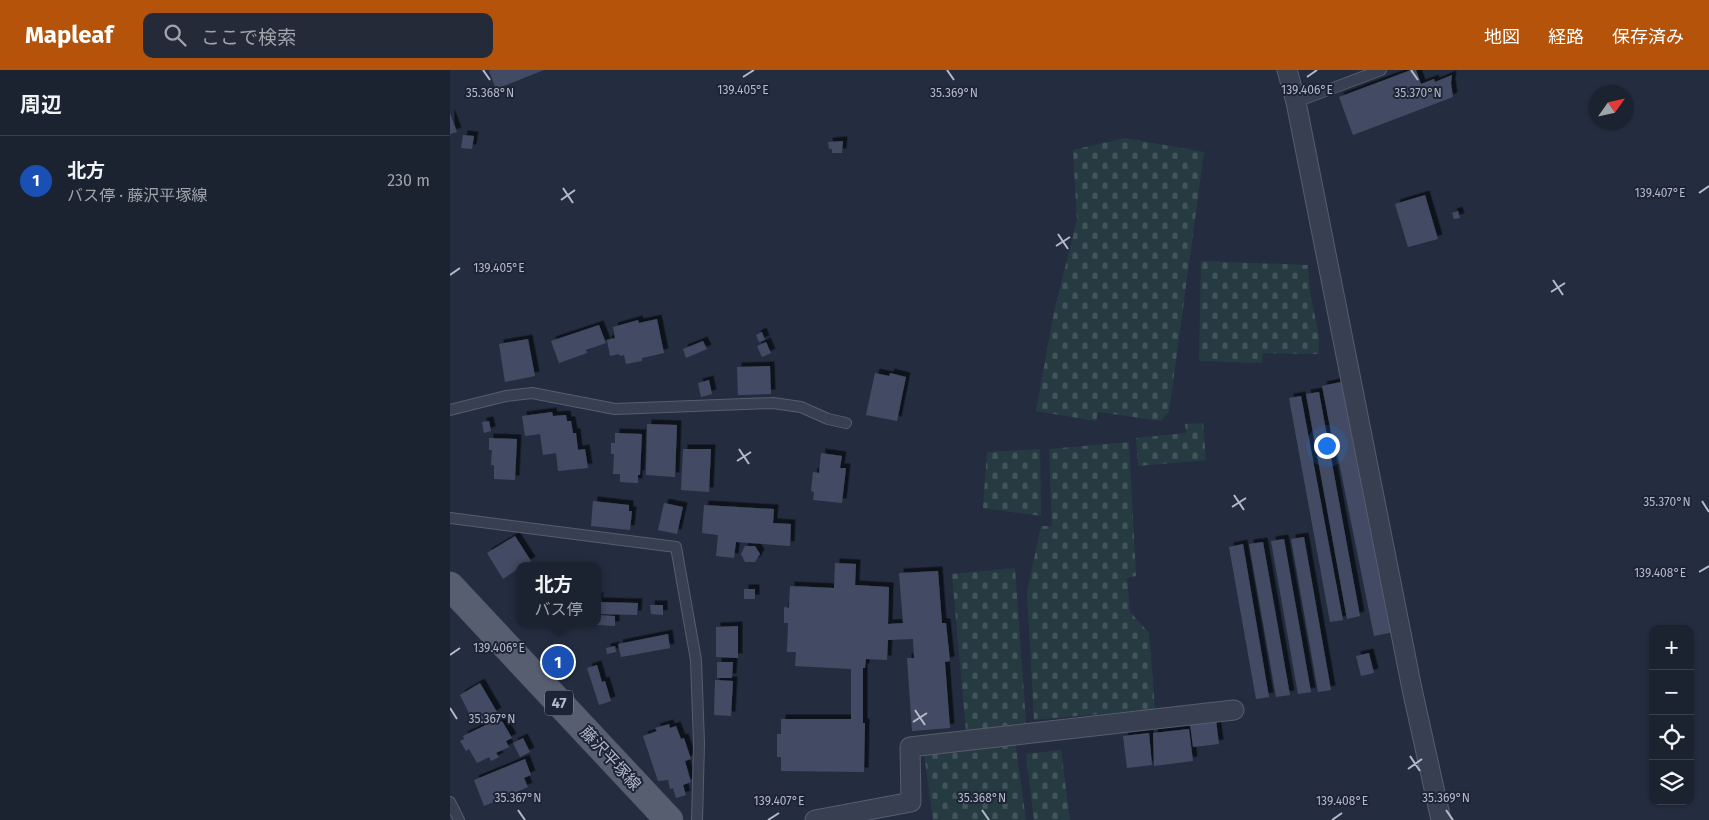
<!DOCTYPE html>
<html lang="ja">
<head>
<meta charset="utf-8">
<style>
	body { margin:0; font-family:"Fira Sans","Noto Sans JP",sans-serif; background:#242a38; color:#f1f3f6 }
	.controls { position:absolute; right:15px; bottom:15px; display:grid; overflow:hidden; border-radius:10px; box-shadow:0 1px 4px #0004 }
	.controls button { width:45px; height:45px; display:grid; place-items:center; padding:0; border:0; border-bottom:1px solid #393f4c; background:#1b2230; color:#f1f3f6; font:25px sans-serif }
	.compass { position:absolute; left:1139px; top:15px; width:45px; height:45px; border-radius:50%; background:#1b2230; box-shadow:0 1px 4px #0004; rotate:56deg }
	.you { position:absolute; left:876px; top:375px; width:18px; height:18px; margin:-12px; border:4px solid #fff; border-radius:50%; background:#1a73e8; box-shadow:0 0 0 8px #1a73e833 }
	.badge { display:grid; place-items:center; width:32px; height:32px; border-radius:50%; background:#b45309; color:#fff; font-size:16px; font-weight:700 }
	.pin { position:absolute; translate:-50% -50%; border:2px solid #fff; box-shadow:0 1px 5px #0006 }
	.popup { position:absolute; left:66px; top:492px; width:85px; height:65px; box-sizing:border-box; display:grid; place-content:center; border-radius:10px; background:#1b2230; filter:drop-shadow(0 1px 4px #0005); font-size:16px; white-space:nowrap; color:#a0a4ab }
	.popup b { font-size:19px; color:#f1f3f6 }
	.popup::after { content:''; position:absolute; left:50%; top:100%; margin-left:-10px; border:10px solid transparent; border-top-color:#1b2230 }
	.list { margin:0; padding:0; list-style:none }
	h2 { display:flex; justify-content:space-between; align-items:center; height:65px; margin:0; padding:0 20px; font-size:21px }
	h2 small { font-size:16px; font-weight:400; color:#a0a4ab }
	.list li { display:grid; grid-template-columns:32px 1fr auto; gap:15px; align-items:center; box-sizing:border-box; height:90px; padding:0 20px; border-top:1px solid #393f4c }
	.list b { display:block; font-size:19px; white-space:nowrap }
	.list p { margin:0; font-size:16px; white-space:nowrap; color:#a0a4ab }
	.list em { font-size:16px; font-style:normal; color:#a0a4ab }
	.icon { flex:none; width:28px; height:28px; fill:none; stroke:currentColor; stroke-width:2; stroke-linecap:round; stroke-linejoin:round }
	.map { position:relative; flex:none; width:1259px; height:750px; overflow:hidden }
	header { display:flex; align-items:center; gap:30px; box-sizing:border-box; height:70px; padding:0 25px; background:#b45309; color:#fff }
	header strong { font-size:24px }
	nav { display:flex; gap:28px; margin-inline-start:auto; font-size:18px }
	.search { width:350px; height:45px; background:#242a38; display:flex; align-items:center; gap:12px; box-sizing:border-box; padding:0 18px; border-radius:10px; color:#a0a4ab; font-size:19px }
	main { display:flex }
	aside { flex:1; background:#1b2230 }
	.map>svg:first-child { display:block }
</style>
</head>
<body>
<header>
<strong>Mapleaf</strong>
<div class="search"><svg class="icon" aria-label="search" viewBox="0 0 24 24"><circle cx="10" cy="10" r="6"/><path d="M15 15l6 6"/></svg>ここで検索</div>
<nav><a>地図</a><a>経路</a><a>保存済み</a></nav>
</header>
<main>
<aside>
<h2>周辺<small></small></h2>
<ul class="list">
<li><span class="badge" style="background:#1a4fb4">1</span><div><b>北方</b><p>バス停 · 藤沢平塚線</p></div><em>230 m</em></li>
</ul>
</aside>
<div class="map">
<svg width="1259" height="750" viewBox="0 0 1259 750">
	<defs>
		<pattern id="cemetery-stones" width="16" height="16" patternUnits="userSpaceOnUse" patternTransform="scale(1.25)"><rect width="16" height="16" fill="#263b41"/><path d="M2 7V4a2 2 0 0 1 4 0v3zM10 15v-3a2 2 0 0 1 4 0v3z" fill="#43555b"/></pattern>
		<filter id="shadow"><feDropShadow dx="4.5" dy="-4.5" stdDeviation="0" flood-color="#0009"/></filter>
	</defs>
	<rect width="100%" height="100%" fill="#242d40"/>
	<g fill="url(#cemetery-stones)">
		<polygon points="675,68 754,82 719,342 711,351 648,342 646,351 586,341 604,242 627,150 623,80"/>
		<polygon points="751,191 858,195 860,223 869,266 869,284 813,283 812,293 749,291"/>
		<polygon points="753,353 756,390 688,396 686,368 736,363 735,354"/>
		<polygon points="679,372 686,506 677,508 680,542 699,563 705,639 584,650 577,522 591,456 602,456 599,379"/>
		<polygon points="590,379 591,446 533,438 537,382"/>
		<polygon points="565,498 576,653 516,661 502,504"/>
		<polygon points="565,670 576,750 483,750 474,683"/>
		<polygon points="611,680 620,750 584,750 576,684"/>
	</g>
	<g fill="#434c63" filter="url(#shadow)">
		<polygon points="42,0 94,0 46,19 39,1"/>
		<polygon points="961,0 966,0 971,14 984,9 985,12 1002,5 1001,13 1003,27 903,65 889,27"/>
		<polygon points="0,43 7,62 0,64"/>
		<polygon points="13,65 24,66 22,79 11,78"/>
		<polygon points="393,71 392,83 382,83 382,79 379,79 378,72"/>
		<polygon points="975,125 988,169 958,177 945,134"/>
		<polygon points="1008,141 1010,148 1004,149 1002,143"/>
		<polygon points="207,249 214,283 192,288 192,291 176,294 174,285 170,286 169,284 160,286 157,270 165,268 163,257 188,250 189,253"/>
		<polygon points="149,255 156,273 136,280 137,283 109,293 101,271"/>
		<polygon points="312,262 315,270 309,272 306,265"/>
		<polygon points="78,269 85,306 55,312 49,274"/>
		<polygon points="253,271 257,279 236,288 233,279"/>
		<polygon points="316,272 321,283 312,287 307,276"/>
		<polygon points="320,296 321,324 288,325 287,297"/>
		<polygon points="425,303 439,306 440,303 456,307 447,351 416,345"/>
		<polygon points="259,310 262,324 251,327 248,313"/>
		<polygon points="895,311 944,562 924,566 887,382 885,383 872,316"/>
		<polygon points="869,322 910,546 897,549 856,324"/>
		<polygon points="851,326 893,550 880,552 839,328"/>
		<polygon points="102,342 103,346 116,345 117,351 121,351 123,363 126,363 128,380 135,379 138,398 108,401 106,383 93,385 90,364 75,366 72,346"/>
		<polygon points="39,351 41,361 34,363 32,352"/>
		<polygon points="197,354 227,355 225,407 196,405"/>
		<polygon points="165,363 192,364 190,405 188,405 188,413 170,412 170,404 163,404 164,384 161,384 161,373 165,373"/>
		<polygon points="39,368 67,369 65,410 44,409 44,395 41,395 42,380 39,380"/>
		<polygon points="233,379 261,379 259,422 231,420"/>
		<polygon points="371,383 392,386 390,398 396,398 392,433 363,430 364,422 361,421 363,402 369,403"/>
		<polygon points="143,431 179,435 179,441 182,441 180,460 141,456"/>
		<polygon points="214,433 233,437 227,464 208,460"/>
		<polygon points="254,435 324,439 323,453 341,454 340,476 286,472 284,488 266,486 268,465 252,463"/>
		<polygon points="65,466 81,491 73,496 69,496 69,498 53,509 37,483"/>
		<polygon points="854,467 881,620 868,622 841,469"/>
		<polygon points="834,469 861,622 848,624 821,471"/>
		<polygon points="813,472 840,625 826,627 799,474"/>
		<polygon points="793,474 819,627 806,629 779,477"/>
		<polygon points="295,476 305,476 310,484 305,492 295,492 291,484"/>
		<polygon points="385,493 406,494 405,515 439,517 438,554 453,553 449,503 488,501 492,553 496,553 500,591 495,592 500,658 462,661 457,588 464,588 463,569 438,570 437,590 416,589 415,598 413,598 413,653 415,653 414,702 331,701 331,687 327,687 327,664 331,664 331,649 401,649 401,599 345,596 346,582 337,582 338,553 334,553 334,537 339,538 340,516 384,518"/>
		<rect x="294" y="519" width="11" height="10"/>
		<polygon points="147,527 149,527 148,532 188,533 187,545 147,544"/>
		<polygon points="200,535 213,535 213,545 201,544"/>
		<polygon points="147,545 165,546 165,556 146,555"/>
		<polygon points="288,556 288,588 266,587 266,557"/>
		<polygon points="218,564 220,578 171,587 168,574"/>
		<polygon points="165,576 166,582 157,584 156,578"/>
		<polygon points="919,583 924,603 911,606 906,586"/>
		<polygon points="267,592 283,592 282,608 267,608"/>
		<polygon points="147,595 152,612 155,611 161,631 149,635 137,598"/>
		<polygon points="265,610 283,611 281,646 264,645"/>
		<polygon points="30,613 47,642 28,653 23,645 21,647 10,625"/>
		<polygon points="48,649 50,652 52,651 62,668 56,671 59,677 46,683 49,687 41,691 39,687 27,693 19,679 16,681 10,671 14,669 13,666"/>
		<polygon points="766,650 769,674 743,677 740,654"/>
		<polygon points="219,654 220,658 226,656 231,669 234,668 241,689 235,691 241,712 233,715 236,725 226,728 223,718 220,719 218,710 208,711 193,666 207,661 205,658"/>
		<polygon points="739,659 743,691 704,696 703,663"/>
		<polygon points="699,663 702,695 677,698 673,666"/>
		<polygon points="73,668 80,682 70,687 63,673"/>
		<polygon points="75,689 81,705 74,708 78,717 34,736 24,710"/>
	</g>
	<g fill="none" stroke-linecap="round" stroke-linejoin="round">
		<g stroke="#565d6e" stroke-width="12">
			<g id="lane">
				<polyline points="846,32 931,0"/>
				<polyline points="0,340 56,326 82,323 165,339 323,333 351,337 378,349 396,353"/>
				<polyline points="0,448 226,477 246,590 249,674 247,750"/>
				<polyline points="0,732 9,750"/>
			</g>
		</g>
		<g stroke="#565d6e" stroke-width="21">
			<g id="street">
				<polyline points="837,0 846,32 962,619 991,750"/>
				<polyline points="365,750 461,732 460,677 784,640"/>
			</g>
		</g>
		<g stroke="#424859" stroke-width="29">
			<polyline id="primary" points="0,516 219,750"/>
		</g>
		<use href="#lane" stroke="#383f50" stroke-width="10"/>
		<use href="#street" stroke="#383f50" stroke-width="19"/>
		<use href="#primary" stroke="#565e70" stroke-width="28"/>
	</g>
	<path fill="none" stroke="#b5bacb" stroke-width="2" d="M33 0 40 10M497 0 504 10M961 0 968 10M293 7 304 0M857 7 867 0M113 118 123 133M1249 123 1259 116M111 130 125 120M608 164 618 179M606 176 620 167M0 205 10 198M1103 210 1113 225M1101 222 1115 213M289 379 299 394M287 391 301 382M784 425 794 440M1252 431 1259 442M782 437 796 428M1249 502 1259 496M0 585 10 578M0 638 7 649M465 640 475 655M463 652 477 643M960 686 970 701M958 699 972 689M68 740 75 750M532 740 539 750M996 740 1003 750M318 750 329 743M882 750 892 743"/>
	<g text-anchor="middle" stroke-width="4" stroke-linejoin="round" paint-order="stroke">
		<rect fill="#1d2435" stroke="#878d9e" stroke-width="1" x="95" y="620.5" width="28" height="25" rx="4"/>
		<g font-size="15" font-weight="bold" fill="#b5bacb">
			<text x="109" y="638">47</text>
		</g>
		<g font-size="16" fill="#b5bacb" stroke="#1d2435">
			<text transform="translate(161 688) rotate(47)" y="6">藤沢平塚線</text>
		</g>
	</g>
	<g font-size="12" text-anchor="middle" fill="#b5bacb" stroke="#1d2435" stroke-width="4" stroke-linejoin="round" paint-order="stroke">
		<text x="857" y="24">139.406°E</text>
		<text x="293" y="24">139.405°E</text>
		<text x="40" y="27">35.368°N</text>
		<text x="504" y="27">35.369°N</text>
		<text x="968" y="27">35.370°N</text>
		<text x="1210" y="127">139.407°E</text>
		<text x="49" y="202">139.405°E</text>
		<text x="1217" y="436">35.370°N</text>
		<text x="1210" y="507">139.408°E</text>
		<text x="49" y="582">139.406°E</text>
		<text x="42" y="653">35.367°N</text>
		<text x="68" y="732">35.367°N</text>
		<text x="532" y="732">35.368°N</text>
		<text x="996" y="732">35.369°N</text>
		<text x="329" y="735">139.407°E</text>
		<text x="892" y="735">139.408°E</text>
	</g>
</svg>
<div class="controls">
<button>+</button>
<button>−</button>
<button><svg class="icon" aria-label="locate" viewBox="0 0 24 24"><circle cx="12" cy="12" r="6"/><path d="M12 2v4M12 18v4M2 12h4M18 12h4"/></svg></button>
<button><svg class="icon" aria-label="layers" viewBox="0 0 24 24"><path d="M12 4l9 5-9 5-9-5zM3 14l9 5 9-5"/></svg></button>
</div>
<svg class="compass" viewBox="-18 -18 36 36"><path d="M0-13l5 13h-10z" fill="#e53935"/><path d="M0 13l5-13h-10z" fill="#a0a4ab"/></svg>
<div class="you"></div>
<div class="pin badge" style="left:108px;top:592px;background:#1a4fb4">1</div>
<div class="popup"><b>北方</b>バス停</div>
</div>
</main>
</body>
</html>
